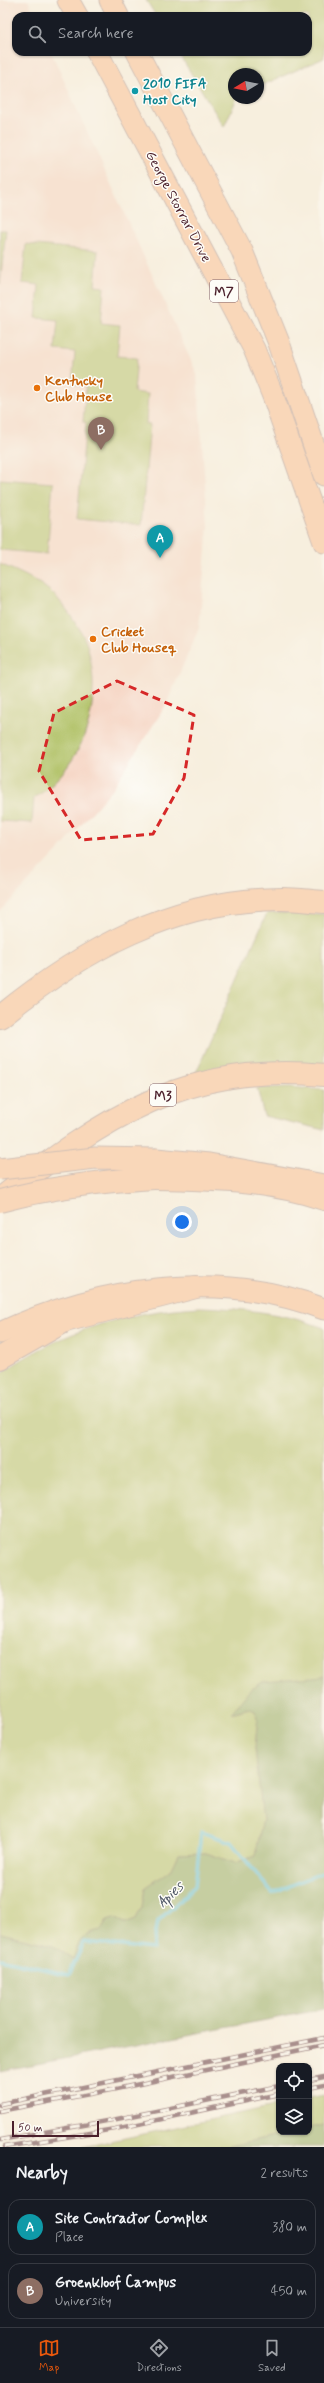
<!DOCTYPE html>
<html lang="en">
<head>
<meta charset="utf-8">
<style>
	body { margin:0; font-family:Mynerve,sans-serif; background:#20242c; color:#f1f3f6 }
	.controls { position:absolute; right:12px; bottom:12px; display:grid; overflow:hidden; border-radius:8px; box-shadow:0 1px 3px #0004 }
	.controls button { width:36px; height:36px; display:grid; place-items:center; padding:0; border:0; border-bottom:1px solid #363941; background:#171b24; color:#f1f3f6; font:20px sans-serif }
	.compass { position:absolute; left:228px; top:68px; width:36px; height:36px; border-radius:50%; background:#171b24; box-shadow:0 1px 3px #0004; rotate:260deg }
	.scale { position:absolute; left:12px; bottom:10px; width:87px; box-sizing:border-box; padding-left:4px; border:2px solid #4a1f2b; border-top:0; font-size:11px; line-height:14px; white-space:nowrap; color:#4a1f2b; -webkit-text-stroke:3px #fdfcf7; paint-order:stroke }
	.you { position:absolute; left:182px; top:1222px; width:14px; height:14px; margin:-10px; border:3px solid #fff; border-radius:50%; background:#1a73e8; box-shadow:0 0 0 6px #1a73e833 }
	.badge { display:grid; place-items:center; width:26px; height:26px; border-radius:50%; background:#ea580c; color:#fff; font-size:13px; font-weight:700 }
	.pin { position:absolute; translate:-50% -33px; filter:drop-shadow(0 1px 2px #0008) }
	.pin::after { content:''; position:absolute; top:21px; width:14px; height:12px; background:inherit; clip-path:polygon(0 0,100% 0,50% 100%) }
	.list { margin:0; padding:0; list-style:none }
	h2 { display:flex; justify-content:space-between; align-items:center; height:52px; margin:0; padding:0 16px; font-size:17px }
	h2 small { font-size:13px; font-weight:400; color:#9ea1a6 }
	.list li { display:grid; grid-template-columns:26px 1fr auto; gap:12px; align-items:center; box-sizing:border-box; height:56px; margin:0 8px 8px; padding:0 8px; border:1px solid #363941; border-radius:12px }
	.list b { display:block; font-size:15px; white-space:nowrap }
	.list p { margin:0; font-size:13px; white-space:nowrap; color:#9ea1a6 }
	.list em { font-size:13px; font-style:normal; color:#9ea1a6 }
	.icon { flex:none; width:22px; height:22px; fill:none; stroke:currentColor; stroke-width:2; stroke-linecap:round; stroke-linejoin:round }
	.map { position:relative; flex:none; width:324px; height:2147px; overflow:hidden }
	.search { position:absolute; background:#171b24; box-shadow:0 1px 3px #0004; left:12px; right:12px; top:12px; height:44px; display:flex; align-items:center; gap:10px; box-sizing:border-box; padding:0 14px; border-radius:12px; color:#9ea1a6; font-size:15px }
	.sheet { height:180px; background:#171b24 }
	nav { display:flex; justify-content:space-around; align-items:center; box-sizing:border-box; height:56px; border-top:1px solid #363941; background:#171b24; font-size:11px; color:#9ea1a6 }
	nav a { display:grid; justify-items:center; gap:2px }
	nav .on { color:#ea580c }
	.map>svg:first-child { display:block }
</style>
</head>
<body>
<div class="map">
<svg width="324" height="2147" viewBox="0 0 324 2147">
	<rect width="100%" height="100%" fill="#fdfcf7"/>
	<filter id="ink" filterUnits="userSpaceOnUse"><feTurbulence type="fractalNoise" baseFrequency=".025" numOctaves="2"/><feDisplacementMap in="SourceGraphic" scale="8" xChannelSelector="R" yChannelSelector="G"/><feConvolveMatrix kernelMatrix="1 2 1 2 8 2 1 2 1" color-interpolation-filters="sRGB"/></filter>
	<filter id="wash" filterUnits="userSpaceOnUse"><feTurbulence type="fractalNoise" baseFrequency=".012" numOctaves="4" result="noise"/><feDisplacementMap in="SourceGraphic" scale="16" xChannelSelector="R" yChannelSelector="G"/><feGaussianBlur stdDeviation="0.9" result="paint"/><feColorMatrix in="noise" values="0 0 0 0 0 0 0 0 0 0 0 0 0 0 0 0 0 1.4 0 .05"/><feComposite in="paint" operator="in"/></filter>
	<g filter="url(#wash)">
		<rect width="100%" height="100%" fill="#f7efde"/>
		<polygon fill="#f5d3c1" points="0,0 28,0 35,16 16,16 16,52 51,52 197,374 208,527 199,628 166,705 113,788 61,848 0,912"/>
		<g fill="#aebf62" stroke="#7c6f46">
			<polygon points="146,0 324,0 324,58 258,87 258,74 234,74 234,98 237,98 224,127 178,52 308,52 308,16 156,16"/>
			<polygon points="0,230 6,230 0,284"/>
			<polygon points="26,244 98,251 95,286 104,287 101,323 120,325 117,356 137,358 134,392 148,394 146,424 150,425 141,525 77,519 86,422 83,422 86,386 72,384 75,352 55,350 58,320 36,318 39,285 22,283"/>
			<polygon points="0,479 53,483 47,554 0,550"/>
			<path d="M0 564C23 574 48 584 63 605 73 617 86 637 89 652 100 699 89 747 55 781 48 787 42 794 34 798L32 823 0 821Z"/>
			<polygon points="267,913 324,914 324,1065 255,1064 195,1075"/>
			<polygon points="290,1087 324,1090 324,1130 264,1116 257,1088"/>
			<path d="M199 1307C241 1308 284 1313 324 1328V1676L314 1678 232 1713 249 1708 255 1711 258 1717 255 1748 263 1820 255 1856 235 1863 206 1853 178 1854 170 1871 145 1888 142 1907 136 1919 125 1923 114 1918 107 1920 101 1930 89 1933 73 1959 52 1945 0 1933V1374C59 1332 126 1311 199 1307Z"/>
			<polygon points="324,2095 324,2125 309,2128 309,2098"/>
			<polygon points="279,2105 279,2132 292,2132 225,2147 83,2147"/>
		</g>
		<g fill="#8aa658" stroke="#6a6242">
			<path d="M324 1676V2009L0 2071V1933L52 1945 73 1959C80 1940 80 1935 101 1930L107 1920 114 1918 125 1923 136 1919 142 1907 145 1888 170 1871 178 1854 206 1853 235 1863 255 1856 263 1820 255 1748 258 1717 255 1711 249 1708 231 1713 249 1691 264 1681Z"/>
			<polygon points="324,2125 324,2147 225,2147 292,2132 309,2132 309,2128"/>
		</g>
		<g fill="none" stroke-linecap="round" stroke-linejoin="round">
			<polyline stroke="#58c0d5" stroke-width="3.5" points="0,1959 69,1975 84,1942 153,1949 158,1921 195,1886 201,1832 231,1842 272,1893 324,1872"/>
		</g>
	</g>
	<g filter="url(#ink)">
		<g fill="none" stroke-linecap="round" stroke-linejoin="round">
			<g stroke="#a08784" stroke-width="23">
				<g id="primary">
					<polyline points="68,0 77,16"/>
					<polyline points="110,0 118,16"/>
					<polyline points="97,52 254,349 273,396 324,542"/>
					<polyline points="137,52 242,251 279,343 324,475"/>
					<polyline points="156,1159 209,1164 324,1185"/>
					<path d="M0 1333C99 1287 219 1269 324 1309"/>
				</g>
			</g>
			<g stroke="#a08784" stroke-width="24">
				<g id="highway">
					<path d="M0 1017C82 950 173 899 282 899 296 899 310 901 324 902"/>
					<path d="M154 1178C211 1179 269 1180 324 1199"/>
					<path d="M0 1199C102 1119 188 1061 324 1075"/>
					<polyline points="0,1358 65,1321 196,1287"/>
				</g>
			</g>
			<use href="#primary" stroke="#fbbb8d" stroke-width="21"/>
			<use href="#highway" stroke="#fbbb8d" stroke-width="22"/>
			<g stroke="#4a1f2b" stroke-width="4.5">
				<g id="rail">
					<polyline points="309,2080 324,2077"/>
					<polyline points="309,2088 324,2085"/>
					<polyline points="0,2104 324,2038"/>
					<polyline points="0,2111 116,2089 324,2045"/>
					<polyline points="0,2140 112,2120 279,2086"/>
					<polyline points="4,2147 115,2129 279,2094"/>
				</g>
			</g>
			<use href="#rail" stroke="#fdfcf7" stroke-width="3" stroke-dasharray="9" stroke-linecap="butt"/>
			<g stroke="#a08784" stroke-width="23" stroke-linecap="butt">
				<polyline id="primary-bridge" points="0,1169 95,1158 156,1159"/>
			</g>
			<g stroke="#a08784" stroke-width="24" stroke-linecap="butt">
				<path id="highway-bridge" d="M0 1201C51 1187 101 1181 154 1178"/>
			</g>
			<use href="#primary-bridge" stroke="#fbbb8d" stroke-width="21"/>
			<use href="#highway-bridge" stroke="#fbbb8d" stroke-width="22"/>
		</g>
	</g>
	<path d="M0 0H324V2147H0ZM117 681 194 715 184 778 153 834 81 840 39 771 54 713Z" fill="#f7efde" fill-opacity=".55" fill-rule="evenodd"/>
	<path fill="none" stroke="#d62828" stroke-width="3" stroke-dasharray="8 5" stroke-linejoin="round" d="M117 681 194 715 184 778 153 834 81 840 39 771 54 713Z"/>
	<circle fill="#0f9aa8" stroke="#fdfcf7" stroke-width="1.5" cx="135" cy="91" r="4"/>
	<g fill="#e8710a" stroke="#fdfcf7" stroke-width="1.5">
		<circle cx="37" cy="388" r="4"/>
		<circle cx="93" cy="639" r="4"/>
	</g>
	<g text-anchor="middle" stroke-width="3" stroke-linejoin="round" paint-order="stroke">
		<g fill="#fdfcf7" stroke="#806168" stroke-width="1">
			<rect x="210" y="280" width="28" height="22" rx="3"/>
			<rect x="150" y="1084" width="26" height="22" rx="3"/>
		</g>
		<g font-size="13" font-weight="bold" fill="#4a1f2b">
			<text x="224" y="296">M7</text>
			<text x="163" y="1100">M3</text>
		</g>
		<g font-size="14" font-weight="bold" fill="#0d838f" stroke="#fdfcf7" text-anchor="start">
			<text x="143" y="88">2010 FIFA<tspan x="143" dy="16">Host City</tspan></text>
		</g>
		<g font-size="14" fill="#4a1f2b" stroke="#fdfcf7">
			<text transform="translate(179 206) rotate(62)" y="5">George Storrar Drive</text>
		</g>
		<g font-size="14" font-weight="bold" fill="#c56008" stroke="#fdfcf7" text-anchor="start">
			<text x="45" y="385">Kentucky<tspan x="45" dy="16">Club House</tspan></text>
			<text x="101" y="636">Cricket<tspan x="101" dy="16">Club Houseq</tspan></text>
		</g>
		<g font-size="15" font-style="italic" fill="#4f5766" stroke="#fdfcf7">
			<text transform="translate(170 1894) rotate(-43)" y="5">Apies</text>
		</g>
	</g>
</svg>
<div class="controls">
<button><svg class="icon" aria-label="locate" viewBox="0 0 24 24"><circle cx="12" cy="12" r="6"/><path d="M12 2v4M12 18v4M2 12h4M18 12h4"/></svg></button>
<button><svg class="icon" aria-label="layers" viewBox="0 0 24 24"><path d="M12 4l9 5-9 5-9-5zM3 14l9 5 9-5"/></svg></button>
</div>
<svg class="compass" viewBox="-18 -18 36 36"><path d="M0-13l5 13h-10z" fill="#e53935"/><path d="M0 13l5-13h-10z" fill="#9ea1a6"/></svg>
<div class="scale">50 m</div>
<div class="you"></div>
<div class="pin badge" style="left:160px;top:558px;background:#0f9aa8">A</div>
<div class="pin badge" style="left:101px;top:450px;background:#8d6e63">B</div>
<div class="search"><svg class="icon" aria-label="search" viewBox="0 0 24 24"><circle cx="10" cy="10" r="6"/><path d="M15 15l6 6"/></svg>Search here</div>
</div>
<section class="sheet">
<h2>Nearby<small>2 results</small></h2>
<ul class="list">
<li><span class="badge" style="background:#0f9aa8">A</span><div><b>Site Contractor Complex</b><p>Place</p></div><em>380 m</em></li>
<li><span class="badge" style="background:#8d6e63">B</span><div><b>Groenkloof Campus</b><p>University</p></div><em>450 m</em></li>
</ul>
</section>
<nav>
<a class="on"><svg class="icon" aria-label="map" viewBox="0 0 24 24"><path d="M3 6l6-2 6 2 6-2v14l-6 2-6-2-6 2zM9 4v14M15 6v14"/></svg>Map</a>
<a><svg class="icon" aria-label="directions" viewBox="0 0 24 24"><path d="M12 3l9 9-9 9-9-9zM9 14v-3h6M13 9l2 2-2 2"/></svg>Directions</a>
<a><svg class="icon" aria-label="saved" viewBox="0 0 24 24"><path d="M7 4h10v16l-5-4-5 4z"/></svg>Saved</a>
</nav>
</body>
</html>
